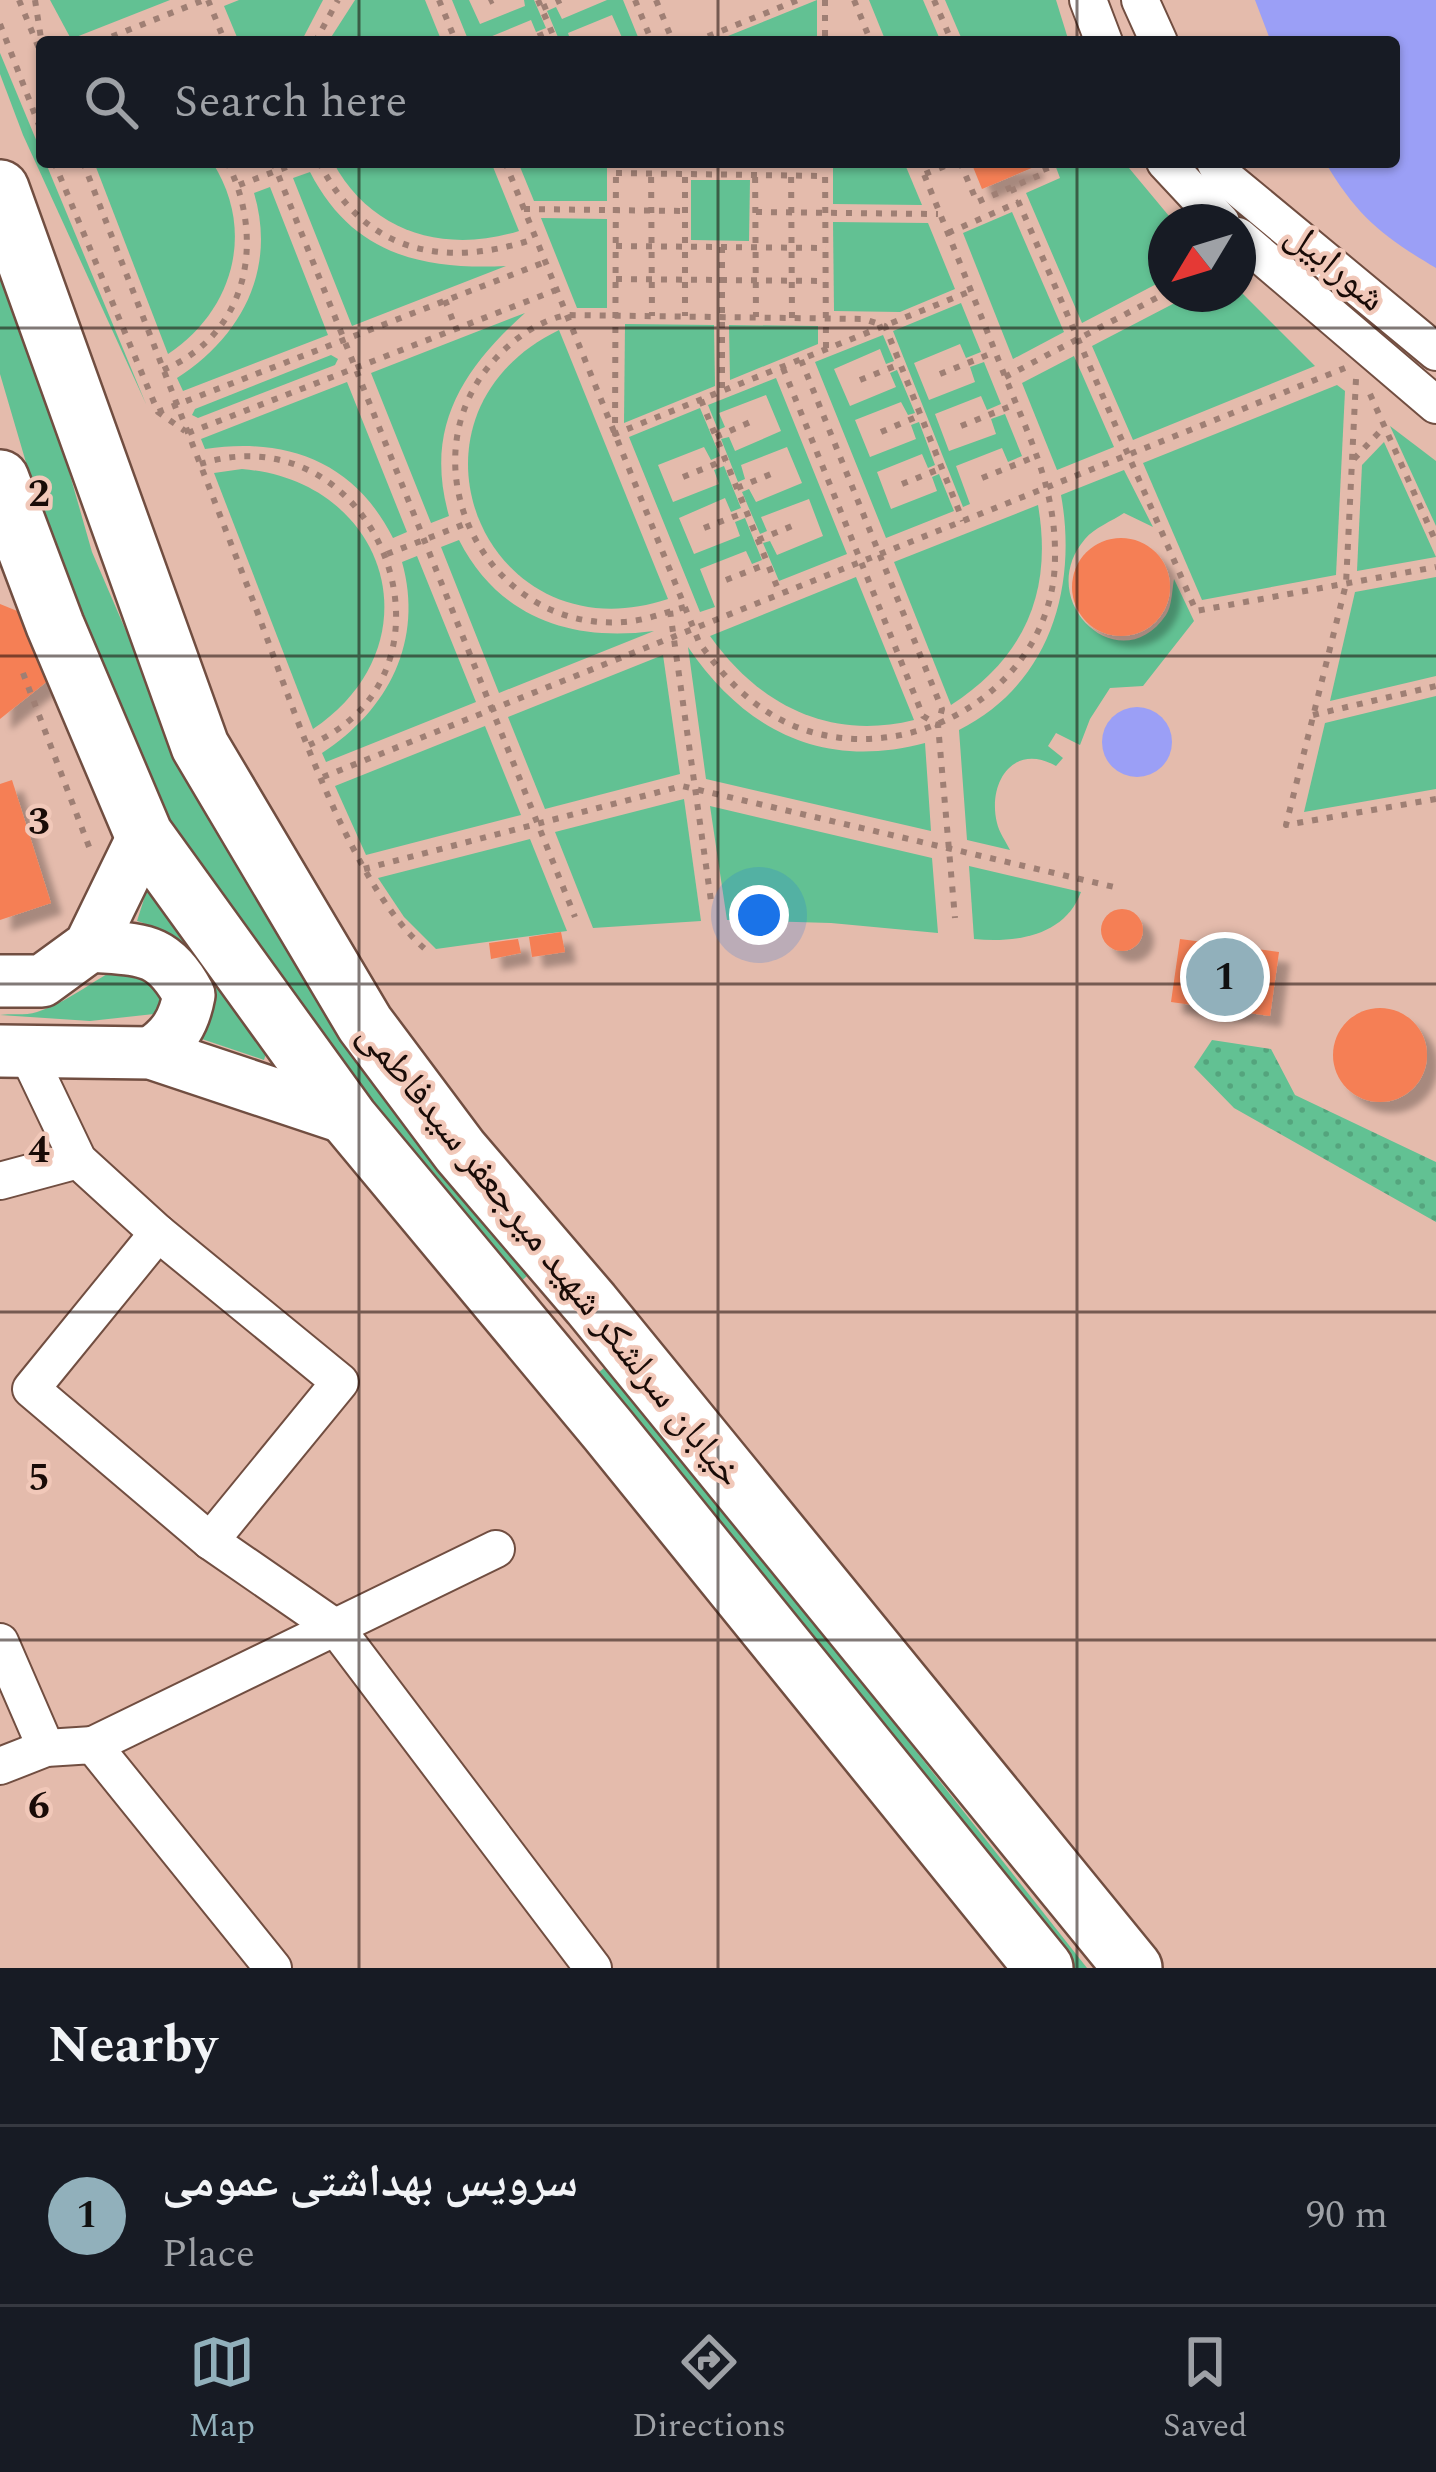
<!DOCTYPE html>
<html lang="en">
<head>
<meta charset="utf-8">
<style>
	body { margin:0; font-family:Spectral,"Noto Naskh Arabic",serif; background:#20242c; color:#f1f3f6 }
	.compass { position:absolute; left:1148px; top:204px; width:108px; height:108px; border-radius:50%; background:#171b24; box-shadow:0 3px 9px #0004; rotate:232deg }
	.you { position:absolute; left:759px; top:915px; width:42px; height:42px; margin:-30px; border:9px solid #fff; border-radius:50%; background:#1a73e8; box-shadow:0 0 0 18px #1a73e833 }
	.badge { display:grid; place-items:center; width:78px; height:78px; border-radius:50%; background:#91b0bb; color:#111; font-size:39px; font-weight:700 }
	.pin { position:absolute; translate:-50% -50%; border:6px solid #fff; box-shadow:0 3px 12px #0006 }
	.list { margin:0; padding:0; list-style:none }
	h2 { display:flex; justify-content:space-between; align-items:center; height:156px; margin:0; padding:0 48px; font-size:51px }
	h2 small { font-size:39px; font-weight:400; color:#9ea1a6 }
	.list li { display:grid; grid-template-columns:78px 1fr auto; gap:36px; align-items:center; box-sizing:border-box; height:180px; padding:0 48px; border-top:3px solid #363941 }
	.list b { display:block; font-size:45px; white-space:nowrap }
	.list p { margin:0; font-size:39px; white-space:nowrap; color:#9ea1a6 }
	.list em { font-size:39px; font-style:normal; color:#9ea1a6 }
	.icon { flex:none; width:66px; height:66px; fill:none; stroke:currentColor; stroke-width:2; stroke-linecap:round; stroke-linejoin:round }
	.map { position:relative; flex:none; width:1436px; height:1968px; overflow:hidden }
	.search { position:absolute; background:#171b24; box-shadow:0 3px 9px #0004; left:36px; right:36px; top:36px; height:132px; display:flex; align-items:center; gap:30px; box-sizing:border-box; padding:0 42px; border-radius:12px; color:#9ea1a6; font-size:45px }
	.sheet { height:336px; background:#171b24 }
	nav { display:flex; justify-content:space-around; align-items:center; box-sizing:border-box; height:168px; border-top:3px solid #363941; background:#171b24; font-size:33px; color:#9ea1a6 }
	nav a { display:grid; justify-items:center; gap:6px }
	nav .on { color:#91b0bb }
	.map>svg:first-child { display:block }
</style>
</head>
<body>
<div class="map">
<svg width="1436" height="1968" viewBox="0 0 1436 1968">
	<defs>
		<pattern id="park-dots" width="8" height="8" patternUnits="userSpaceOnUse" patternTransform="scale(3)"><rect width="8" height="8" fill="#62c193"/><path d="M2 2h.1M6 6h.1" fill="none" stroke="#54a47d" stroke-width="1.8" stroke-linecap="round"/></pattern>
		<filter id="shadow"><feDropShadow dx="11" dy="11" stdDeviation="3" flood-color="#0004"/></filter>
	</defs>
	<rect width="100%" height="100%" fill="#e4bbac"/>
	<g fill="#62c193">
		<polygon points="50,0 170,0 71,39"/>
		<polygon points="239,0 323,0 301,42 239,42 224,6"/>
		<polygon points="355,0 425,0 442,42 328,42"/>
		<polygon points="452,0 469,0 480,24 525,6 524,0 534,0 546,28 536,32 531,20 485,39 486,42 469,42"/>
		<polygon points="607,0 623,0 640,42 624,42 612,15 568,33 571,42 560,42 547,11 556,7 562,19"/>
		<polygon points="817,0 817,42 728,42 728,36"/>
		<polygon points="869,0 923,0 941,42 886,42"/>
		<polygon points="945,0 1056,0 1069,42 963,42"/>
		<polygon points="0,53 146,404 23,135 0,74"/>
		<path d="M94 162H212C256 230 234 310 168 354Z"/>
		<path d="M333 162H491L519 231C445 254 371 233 333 162Z"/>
		<polygon points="518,162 607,162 607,201 534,201"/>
		<polygon points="833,162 904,162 922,205 833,204"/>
		<polygon points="1054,162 1124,162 1174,222 1166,222 1166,279 1082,323 1026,193 1060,178"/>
		<path d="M310 172C352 254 421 270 506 266L352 326 293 178Z"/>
		<polygon points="691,180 750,180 749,241 691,240"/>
		<path d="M270 187 328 335 183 391 177 378C241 337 277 270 254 193Z"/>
		<polygon points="1012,212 1064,332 1013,359 963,233"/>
		<polygon points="541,218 607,219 607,308 577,308"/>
		<polygon points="833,222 928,223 955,289 900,312 834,311"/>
		<polygon points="0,269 44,384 92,552 175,745 294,964 353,1057 443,1177 527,1276 518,1284 374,1114 169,823 62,585 0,374"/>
		<polygon points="1238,289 1315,366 1133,440 1092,346 1192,294 1238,294"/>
		<polygon points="961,303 981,352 966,358 960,344 914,363 929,400 975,382 970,367 984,362 1001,404 987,410 981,396 935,414 949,451 996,434 991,419 1005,414 1022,456 1008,462 1002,448 956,466 970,504 963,507 893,331"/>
		<path d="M525 313C462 370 424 428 449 516L431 523 371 373Z"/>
		<polygon points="625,324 714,325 715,386 624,423"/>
		<polygon points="729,325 818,326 818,344 730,380"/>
		<path d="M559 330 668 599C484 660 384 415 559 330Z"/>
		<polygon points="883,335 894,361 886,364 880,349 834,369 850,406 896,387 890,373 897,370 915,413 908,415 901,402 855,420 870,457 916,439 911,425 919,422 935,465 928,468 922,454 877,472 891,509 937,491 932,477 939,474 954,511 886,538 815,362"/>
		<polygon points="331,355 338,359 335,365 198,418 192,415 195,409"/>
		<polygon points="1074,356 1114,447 1057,470 1022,383"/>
		<polygon points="776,378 847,554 779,581 763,543 770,541 777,555 823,536 809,499 761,517 767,531 760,534 742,492 749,489 756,502 802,483 787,447 741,465 745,479 738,482 721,439 729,437 735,451 781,431 766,395 719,413 725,427 718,430 708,405"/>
		<path d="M347 382 407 532 393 538C354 461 286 437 205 449L201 439Z"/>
		<polygon points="1337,385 1345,391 1336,575 1202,600 1143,463"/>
		<polygon points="700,408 720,456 711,460 704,447 658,465 673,502 719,484 714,470 724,466 741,508 731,512 725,498 679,518 694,554 740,536 735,522 745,518 762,560 752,564 746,551 700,569 715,607 700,612 629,437"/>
		<polygon points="1390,426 1436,461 1436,526"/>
		<polygon points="1384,442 1436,557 1357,571 1362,465"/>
		<path d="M242 469C389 481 438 645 313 729L214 473Z"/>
		<path d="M1124 470 1153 527 1124 513C1112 521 1094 528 1085 539 1032 601 1120 683 1166 615 1172 606 1172 590 1174 579L1194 621 1143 686 1110 688 1090 719 1080 745 1056 733 1048 746 1063 758 1056 766C1014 742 987 782 997 823 999 832 1006 842 1010 850L967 840 959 730C1049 685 1078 588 1061 495Z"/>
		<path d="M1038 505C1053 592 1025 657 951 705L894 562Z"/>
		<path d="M459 540C499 618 571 642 654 631L499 693 441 547Z"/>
		<path d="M417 556 476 702 326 762 322 753C389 710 424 640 402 562Z"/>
		<path d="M856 577 914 720C829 741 759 705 710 636Z"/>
		<polygon points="1436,577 1436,676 1330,701 1355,592"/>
		<path d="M688 647C745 731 823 770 925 743L931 831 706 779Z"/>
		<polygon points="663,655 680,774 545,809 508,717"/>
		<polygon points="1436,696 1436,789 1304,812 1325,723"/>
		<polygon points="485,726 521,815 366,855 335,786"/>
		<polygon points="684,799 701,921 593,928 555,832"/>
		<polygon points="710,806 932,858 938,933 831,923 727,920"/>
		<polygon points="530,839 567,931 436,949 404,917 378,878"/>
		<path d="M969 866 1081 892C1065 936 1016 943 974 939Z"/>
		<path d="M151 877 267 1050 264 1060 187 1034C181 988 189 936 137 921Z"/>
		<path d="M141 958 164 1003 154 1014 90 1021 0 1015C9 1013 25 1016 37 1012 75 1000 104 970 141 958Z"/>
		<polygon points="610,1363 1087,1968 1070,1968 598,1373"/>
	</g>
	<polygon fill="url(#park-dots)" points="1212,1040 1271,1049 1295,1095 1436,1162 1436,1222 1234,1108 1194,1067"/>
	<g fill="#9b9ff6">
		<path d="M1255 0H1436V268C1382 236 1357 216 1325 162H1394V42H1271Z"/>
		<circle cx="1137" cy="742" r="35"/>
	</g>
	<g fill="#f57f54" filter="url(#shadow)">
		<polygon points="971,162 1032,162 1034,167 982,189"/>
		<circle cx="1121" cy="587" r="49"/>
		<polygon points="0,604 27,615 50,679 0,719"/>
		<polygon points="12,780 51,903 0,920 0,784"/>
		<circle cx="1122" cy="930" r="21"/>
		<polygon points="561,932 565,952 532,957 529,937"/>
		<polygon points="518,939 521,953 491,959 489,943"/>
		<polygon points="1180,939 1279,952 1270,1016 1171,1002"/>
		<circle cx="1380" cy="1055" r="47"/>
	</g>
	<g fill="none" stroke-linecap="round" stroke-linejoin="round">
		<g stroke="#714e41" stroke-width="40">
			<g id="street">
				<polyline points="1088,0 1104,42"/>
				<polyline points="1140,0 1159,42"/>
				<polyline points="1165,162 1221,222"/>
				<polyline points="1215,162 1221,174 1436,352"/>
				<polyline points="1238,236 1436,405"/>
				<polyline points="26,1051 78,1160 158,1233 340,1382 210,1541"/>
				<polyline points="0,1181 78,1160"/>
				<polyline points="158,1233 31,1389 210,1541 336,1628 593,1968"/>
				<polyline points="0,1642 46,1748"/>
				<polyline points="93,1745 496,1549"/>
				<polyline points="0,1766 46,1748 93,1745 273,1968"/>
			</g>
		</g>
		<g stroke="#714e41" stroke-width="56">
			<g id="secondary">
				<path d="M90 946C141 950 163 946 189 995 184 1022 174 1038 151 1053"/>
				<polyline points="0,981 42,981 90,946 144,835"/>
				<polyline points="0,1051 151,1053 349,1119"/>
			</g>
		</g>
		<g stroke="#714e41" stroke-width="62">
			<g id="primary">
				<polyline points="0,189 200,746 365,1024 460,1151 591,1304 1133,1968"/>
				<polyline points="0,479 55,625 144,835 349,1119 608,1430 1044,1968"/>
			</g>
		</g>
		<g stroke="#9f7f74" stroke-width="6" stroke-dasharray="6 9" stroke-linecap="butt">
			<polyline points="19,0 42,56"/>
			<polyline points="35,0 42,45"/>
			<polyline points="208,0 225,42"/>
			<polyline points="439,0 456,42"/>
			<polyline points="538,0 556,42"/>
			<polyline points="635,0 652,42"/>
			<polyline points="656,0 673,42"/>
			<polyline points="825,0 825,42"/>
			<polyline points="854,0 871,42"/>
			<polyline points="934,0 952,42"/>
			<polyline points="489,2 493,0"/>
			<polyline points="542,8 561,0"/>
			<polyline points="0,24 42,133"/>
			<polyline points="98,42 204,0"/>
			<polyline points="315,42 338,0"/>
			<polyline points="524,42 551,31"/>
			<polyline points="593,42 603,38"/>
			<polyline points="694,42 798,0"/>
			<polyline points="54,162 158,412 185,431"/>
			<path d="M83 162C139 307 196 453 252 598 290 697 347 881 425 949"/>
			<polyline points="273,162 575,917"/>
			<path d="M319 162C364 253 444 269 534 239"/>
			<path d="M505 162 699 642C725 680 757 713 802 729 918 769 1055 684 1055 557 1056 488 1029 437 1004 374 976 303 948 233 919 162"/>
			<polyline points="616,162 615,434 971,291"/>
			<polyline points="651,162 652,316"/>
			<polyline points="685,162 685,316"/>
			<polyline points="755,162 756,317"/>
			<polyline points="791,162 792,318"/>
			<polyline points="825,162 826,350"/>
			<polyline points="960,162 977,202 1047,172 1043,162"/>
			<polyline points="616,173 825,176"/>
			<polyline points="925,174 955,162"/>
			<polyline points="239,185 300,162"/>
			<polyline points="1012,187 1196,611 1436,567"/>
			<polyline points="524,209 685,211"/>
			<polyline points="756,212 938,214"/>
			<polyline points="948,233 1019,202"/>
			<polyline points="616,246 826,248"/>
			<polyline points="722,247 722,391"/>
			<polyline points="616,279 826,281"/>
			<polyline points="445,300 456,329"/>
			<polyline points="801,360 942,709 938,725 955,918"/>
			<polyline points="783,368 923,716 938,725"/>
			<path d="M163 370C249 334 266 239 227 162"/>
			<polyline points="940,374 995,352"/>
			<polyline points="1005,377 1166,293"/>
			<polyline points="1356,379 1346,584 1286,825 1436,799"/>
			<polyline points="860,380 900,364"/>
			<polyline points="1370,394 1436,542"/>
			<polyline points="701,400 780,594"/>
			<polyline points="158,412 545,262"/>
			<polyline points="961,426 1016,404"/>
			<polyline points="881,432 921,415"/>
			<polyline points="188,433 556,290"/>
			<polyline points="716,437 755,420"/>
			<polyline points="1354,459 1384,427"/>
			<path d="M200 464C379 408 478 674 309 745"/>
			<polyline points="683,477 725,460"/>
			<polyline points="982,478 1037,456"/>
			<polyline points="902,484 942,468"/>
			<polyline points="737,488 776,472"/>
			<polyline points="704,528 746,512"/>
			<polyline points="758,540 797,524"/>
			<polyline points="387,554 465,524"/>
			<polyline points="726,580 767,564"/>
			<path d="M685 607C664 613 644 621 623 622 484 632 400 459 497 357 516 337 539 321 566 315L864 319 885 326 963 521"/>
			<polyline points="670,611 712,908"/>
			<polyline points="23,673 91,852"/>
			<polyline points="1313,715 1436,686"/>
			<polyline points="323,777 1345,368"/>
			<polyline points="364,869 682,786 1114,887"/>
		</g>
		<use href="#street" stroke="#fff" stroke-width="36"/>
		<use href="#secondary" stroke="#fff" stroke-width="51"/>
		<use href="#primary" stroke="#fff" stroke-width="57"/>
	</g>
	<path fill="none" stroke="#190b07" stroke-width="3" stroke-opacity="0.55" d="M359 0V42M718 0V42M1077 0V42M359 162V1968M718 162V1968M1077 162V1968M0 328H1436M0 656H1436M0 984H1436M0 1312H1436M0 1640H1436"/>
	<g text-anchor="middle" stroke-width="9" stroke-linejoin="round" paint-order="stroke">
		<g font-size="39" fill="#190b07" stroke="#f1c8b9">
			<text transform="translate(1337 265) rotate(40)" y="14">شورابیل</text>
			<text transform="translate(552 1253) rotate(51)" y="14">خیابان سرلشکر شهید میرجعفر سیدفاطمی</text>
		</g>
	</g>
	<g font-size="39" text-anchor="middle" font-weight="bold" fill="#190b07" stroke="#f1c8b9" stroke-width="9" stroke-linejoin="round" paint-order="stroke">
		<text x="39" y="506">2</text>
		<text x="39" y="834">3</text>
		<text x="39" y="1162">4</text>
		<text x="39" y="1490">5</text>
		<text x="39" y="1818">6</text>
	</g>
</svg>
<svg class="compass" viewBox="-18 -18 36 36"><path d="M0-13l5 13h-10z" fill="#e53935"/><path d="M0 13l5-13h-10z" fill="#9ea1a6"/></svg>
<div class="you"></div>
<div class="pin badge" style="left:1225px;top:977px">1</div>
<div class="search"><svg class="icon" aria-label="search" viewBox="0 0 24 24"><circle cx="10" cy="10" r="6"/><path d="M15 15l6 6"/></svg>Search here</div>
</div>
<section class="sheet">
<h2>Nearby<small></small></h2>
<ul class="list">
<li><span class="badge">1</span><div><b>سرویس بهداشتی عمومی</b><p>Place</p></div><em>90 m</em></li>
</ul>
</section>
<nav>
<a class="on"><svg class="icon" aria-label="map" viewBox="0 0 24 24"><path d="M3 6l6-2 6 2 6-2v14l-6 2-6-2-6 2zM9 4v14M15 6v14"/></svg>Map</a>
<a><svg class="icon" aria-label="directions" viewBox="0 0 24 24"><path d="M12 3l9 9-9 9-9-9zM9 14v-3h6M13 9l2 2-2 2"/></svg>Directions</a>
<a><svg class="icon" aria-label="saved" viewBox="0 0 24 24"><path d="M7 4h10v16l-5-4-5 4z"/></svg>Saved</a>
</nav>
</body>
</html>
